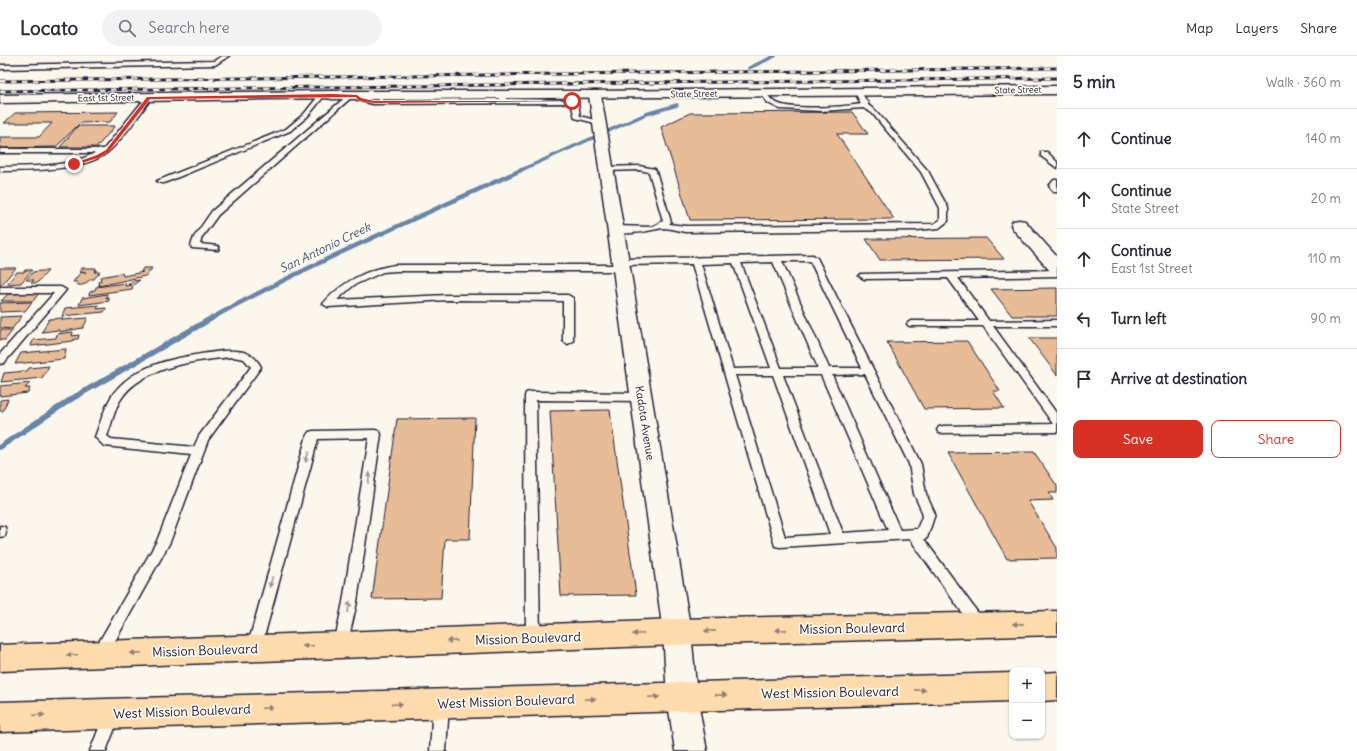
<!DOCTYPE html>
<html lang="en">
<head>
<meta charset="utf-8">
<style>
	body { margin:0; font-family:Delius,sans-serif; background:#f2f2f3; color:#2b2b33 }
	.controls { position:absolute; right:12px; bottom:12px; display:grid; overflow:hidden; border-radius:8px; box-shadow:0 1px 3px #0004 }
	.controls button { width:36px; height:36px; display:grid; place-items:center; padding:0; border:0; border-bottom:1px solid #e1e1e2; background:#fff; color:#2b2b33; font:20px sans-serif }
	.stop { position:absolute; width:12px; height:12px; margin:-9px; border:3px solid #d93025; border-radius:50%; background:#fff }
	.stop.end { background:#d93025; border-color:#fff; box-shadow:0 1px 4px #0008 }
	.list { margin:0; padding:0; list-style:none }
	h2 { display:flex; justify-content:space-between; align-items:center; height:52px; margin:0; padding:0 16px; font-size:17px }
	h2 small { font-size:13px; font-weight:400; color:#7c7c81 }
	.list li { display:grid; grid-template-columns:26px 1fr auto; gap:12px; align-items:center; box-sizing:border-box; height:60px; padding:0 16px; border-top:1px solid #e1e1e2 }
	.list b { display:block; font-size:15px; white-space:nowrap }
	.list p { margin:0; font-size:13px; white-space:nowrap; color:#7c7c81 }
	.list em { font-size:13px; font-style:normal; color:#7c7c81 }
	.actions { display:flex; gap:8px; padding:12px 16px }
	.actions a { flex:1; padding:9px 0; border:1px solid #d93025; border-radius:8px; text-align:center; font-size:14px; color:#d93025 }
	.actions .main { background:#d93025; color:#fff }
	.icon { flex:none; width:22px; height:22px; fill:none; stroke:currentColor; stroke-width:2; stroke-linecap:round; stroke-linejoin:round }
	.map { position:relative; flex:none; width:1057px; height:695px; overflow:hidden }
	header { display:flex; align-items:center; gap:24px; box-sizing:border-box; height:56px; padding:0 20px; background:#fff; border-bottom:1px solid #e1e1e2 }
	header strong { font-size:19px }
	nav { display:flex; gap:22px; margin-inline-start:auto; font-size:14px }
	.search { width:280px; height:36px; background:#f2f2f3; display:flex; align-items:center; gap:10px; box-sizing:border-box; padding:0 14px; border-radius:22px; color:#7c7c81; font-size:15px }
	main { display:flex }
	aside { flex:1; background:#fff }
	.map>svg:first-child { display:block }
</style>
</head>
<body>
<header>
<strong>Locato</strong>
<div class="search"><svg class="icon" aria-label="search" viewBox="0 0 24 24"><circle cx="10" cy="10" r="6"/><path d="M15 15l6 6"/></svg>Search here</div>
<nav><a>Map</a><a>Layers</a><a>Share</a></nav>
</header>
<main>
<div class="map">
<svg width="1057" height="695" viewBox="0 0 1057 695">
	<rect width="100%" height="100%" fill="#fbf7ec"/>
	<filter id="ink" filterUnits="userSpaceOnUse"><feTurbulence type="fractalNoise" baseFrequency=".025" numOctaves="2"/><feDisplacementMap in="SourceGraphic" scale="8" xChannelSelector="R" yChannelSelector="G"/><feConvolveMatrix kernelMatrix="1 2 1 2 8 2 1 2 1" color-interpolation-filters="sRGB"/></filter>
	<g filter="url(#ink)">
		<g fill="none" stroke-linecap="round" stroke-linejoin="round">
			<g stroke="#6784a8" stroke-width="3.5">
				<polyline points="749,12 775,0"/>
				<polyline points="519,115 646,58 677,49"/>
			</g>
			<path stroke="#6784a8" stroke-width="4.5" d="M210 263C311 207 417 162 521 114"/>
			<polyline stroke="#6784a8" stroke-width="5.5" points="0,391 73,342 212,262"/>
		</g>
		<g fill="#e7bc97" stroke="#22223b">
			<polygon points="118,56 110,66 80,67 56,91 0,92 0,81 39,81 52,67 4,67 15,57"/>
			<polygon points="852,56 868,78 837,78 894,163 690,164 661,71 690,57"/>
			<polygon points="78,70 115,70 97,91 60,91"/>
			<polygon points="986,182 1004,203 880,204 866,183"/>
			<polygon points="0,212 16,212 1,229 0,229"/>
			<polygon points="82,212 96,212 95,214 97,214 94,216 100,216 94,223 91,223 83,229 78,229 77,228 78,226 73,226 80,217 86,216 79,216"/>
			<polygon points="143,212 152,212 150,215 147,215 148,218 145,220 99,230 98,225 101,225 100,221 122,217 123,220 143,216 141,216"/>
			<polygon points="25,214 32,214 21,227 7,228 17,216 24,216"/>
			<polygon points="41,215 48,215 37,227 31,227 34,224 26,224 33,216"/>
			<polygon points="140,224 133,229 132,233 89,239 90,236 95,234 96,231 126,227 125,230 131,229 128,228 132,225"/>
			<polygon points="1057,232 1057,260 1012,260 991,233"/>
			<polygon points="39,237 33,245 1,245 8,238"/>
			<polygon points="107,238 106,242 109,241 109,245 79,249 82,242"/>
			<polygon points="32,246 25,255 0,256 0,247"/>
			<polygon points="99,249 97,253 106,252 104,256 62,260 65,252"/>
			<polygon points="22,260 12,273 0,272 0,261"/>
			<polygon points="63,262 62,264 88,262 83,272 59,276 59,274 42,276 49,263"/>
			<polygon points="0,274 13,274 5,284 0,284"/>
			<polygon points="73,276 72,280 79,279 78,283 74,283 73,285 31,290 33,284 56,282 57,278"/>
			<polygon points="1029,282 1057,282 1057,319"/>
			<polygon points="967,285 1000,335 993,335 1004,352 924,353 887,286"/>
			<polygon points="66,293 64,303 15,308 21,297"/>
			<polygon points="49,310 42,322 1,326 4,317 27,315 29,312"/>
			<polygon points="30,327 25,332 30,332 28,337 0,340 0,330"/>
			<polygon points="8,343 3,355 0,355 0,344"/>
			<polygon points="610,354 636,539 561,540 550,355"/>
			<polygon points="475,362 470,483 445,483 441,542 372,543 397,363"/>
			<polygon points="1034,396 1057,430 1057,437 1049,437 1053,444 1028,445 1057,492 1057,502 1007,503 948,397"/>
		</g>
		<g fill="none" stroke-linecap="round" stroke-linejoin="round">
			<g stroke="#22223b" stroke-width="3">
				<g id="service">
					<polygon points="222,0 229,0 215,9 0,13 0,9 214,5"/>
					<path d="M858 34 860 35 868 47V49L876 55 928 115 948 152V165L939 172 917 174 685 176C679 175 670 172 663 172 651 174 622 182 612 173L616 170 651 171 663 165 649 116 639 114 606 115 602 113 606 111 639 110 655 113 656 115 671 166 669 168 685 170 934 168 940 164V152L921 116 872 57 863 52 822 55 780 53 768 47 760 37 765 36C769 41 773 46 779 48 794 54 844 51 861 48L855 36Z"/>
					<polygon points="503,36 506,38 506,43 574,44 578,46 580,60 602,66 599,68 575,62 571,47 373,48 357,44 354,40 357,38 361,42 373,44 500,43 500,38"/>
					<polygon points="322,37 325,39 308,60 290,75 164,127 161,127 157,125 286,73 304,58 320,38"/>
					<path d="M149 39 152 41C140 58 125 80 110 94 90 115 27 115 0 115V111C31 110 67 112 95 97H0V93H104L147 40Z"/>
					<polygon points="348,39 353,40 218,159 202,181 200,188 218,190 219,192 218,194 192,192 191,190 194,181 212,155"/>
					<polygon points="1041,96 1047,96 1057,106 1057,112 1041,100"/>
					<polygon points="1054,124 1057,124 1057,136 1054,136 1049,130"/>
					<path d="M813 199 817 202 921 408 926 438 935 458 927 482 924 483 983 564 985 568 983 572 978 574 973 572 910 483 780 491 775 490 692 208 620 209 616 206 620 203ZM782 205H810L862 312H829ZM773 206 818 312H781L741 207ZM733 207 771 312 733 313 701 208ZM865 318 909 408 914 438 923 458 917 473 900 474 832 319ZM735 319H773L830 478 785 481ZM783 319H821L888 474 843 477Z"/>
					<path d="M395 209H621L626 212 621 215H395L383 216 354 229 337 244 448 239H568L573 242V285L568 288 563 285V245L448 244 328 251 323 248C341 226 368 213 395 209Z"/>
					<polygon points="1057,214 1057,220 958,222 989,265 1057,264 1057,270 993,270 1057,358 1057,376 939,377 937,374 939,371 943,370 1053,368 983,270 909,270 907,268 909,266 912,265 979,265 948,222 864,223 859,220 861,218"/>
					<polygon points="0,231 61,231 66,234 4,307 0,308 0,298 54,237 0,237"/>
					<path d="M223 295C240 294 253 295 261 311L208 384 170 486 105 603 100 605 95 603 93 598 95 593 157 485 191 399 104 390 95 381C100 368 104 353 111 341 134 305 186 300 223 295ZM233 301 244 303 251 311 199 380 194 391 111 383 107 380C112 368 114 353 121 343 142 310 198 304 233 301Z"/>
					<polygon points="530,336 641,337 645,338 646,341 645,344 641,345 536,344 540,582 538,586 533,588 528,586 526,582 525,340 526,337"/>
					<polygon points="375,374 379,375 381,378 357,546 346,594 341,595 336,594 334,589 343,546 369,382 318,383 261,592 259,597 254,598 249,597 247,592 307,379 309,376 313,375"/>
					<polygon points="0,470 5,471 6,476 5,480 0,481"/>
					<polygon points="441,641 446,643 449,648 446,695 430,695 433,648 436,643"/>
					<polygon points="112,652 118,654 120,659 106,695 90,695 106,654"/>
				</g>
			</g>
			<g stroke="#22223b" stroke-width="3">
				<g id="minor">
					<polygon points="332,35 337,36 338,39 337,42 0,47 0,39"/>
					<polygon points="595,35 600,36 601,39 691,576 697,640 707,695 675,695 667,640 663,576 589,39 590,36"/>
					<polygon points="1019,164 1025,165 1057,201 1057,217 1051,216 1013,173 1011,169 1013,165"/>
				</g>
			</g>
			<g stroke="#22223b" stroke-width="3">
				<polygon id="tertiary" points="1057,30 1057,38 397,43 332,43 327,42 326,39 327,36 332,35 595,35"/>
			</g>
			<g stroke="#22223b" stroke-width="3">
				<g id="primary">
					<polygon points="1057,555 1057,579 677,589 0,615 0,589 677,563"/>
					<polygon points="1057,616 1057,644 1042,645 1042,617"/>
					<polygon points="1012,617 1012,645 0,676 0,646"/>
				</g>
			</g>
			<use href="#service" fill="#fbf7ec" fill-rule="evenodd"/>
			<use href="#minor" fill="#fbf7ec" fill-rule="evenodd"/>
			<use href="#tertiary" fill="#fbf7ec" fill-rule="evenodd"/>
			<use href="#primary" fill="#fedbac" fill-rule="evenodd"/>
			<g stroke="#22223b" stroke-width="3">
				<g id="rail">
					<polyline points="0,25 1057,12"/>
					<polyline points="0,35 1057,22"/>
				</g>
			</g>
			<use href="#rail" stroke="#fbf7ec" stroke-width="2" stroke-dasharray="5.5" stroke-linecap="butt"/>
		</g>
		<defs><path id="oneway-solid" d="M-6-.8H1V-3.2L6.5 0L1 3.2V.8H-6Z"/></defs>
		<g fill="#99979c">
			<use href="#oneway-solid" transform="translate(307 401) rotate(106)"/>
			<use href="#oneway-solid" transform="translate(369 422) rotate(-81)"/>
			<use href="#oneway-solid" transform="translate(271 526) rotate(106)"/>
			<use href="#oneway-solid" transform="translate(349 551) rotate(-79)"/>
		</g>
		<g fill="#907e74">
			<use href="#oneway-solid" transform="translate(1018 568) rotate(179)"/>
			<use href="#oneway-solid" transform="translate(781 574) rotate(179)"/>
			<use href="#oneway-solid" transform="translate(710 575) rotate(179)"/>
			<use href="#oneway-solid" transform="translate(638 578) rotate(178)"/>
			<use href="#oneway-solid" transform="translate(452 585) rotate(178)"/>
			<use href="#oneway-solid" transform="translate(308 590) rotate(178)"/>
			<use href="#oneway-solid" transform="translate(136 597) rotate(178)"/>
			<use href="#oneway-solid" transform="translate(72 599) rotate(178)"/>
			<use href="#oneway-solid" transform="translate(920 634) rotate(-1)"/>
			<use href="#oneway-solid" transform="translate(721 639) rotate(-1)"/>
			<use href="#oneway-solid" transform="translate(654 641) rotate(-2)"/>
			<use href="#oneway-solid" transform="translate(590 643) rotate(-2)"/>
			<use href="#oneway-solid" transform="translate(397 648) rotate(-2)"/>
			<use href="#oneway-solid" transform="translate(267 652) rotate(-2)"/>
			<use href="#oneway-solid" transform="translate(39 659) rotate(-2)"/>
		</g>
	</g>
	<polygon fill="#d93025" points="332,38 357,39 361,42 374,45 574,45 374,47 358,44 356,41 150,43 109,95 100,101 76,109 72,108 97,99 106,94 147,41"/>
	<g text-anchor="middle" stroke-width="3.5" stroke-linejoin="round" paint-order="stroke">
		<g font-size="9" fill="#22223b" stroke="#fbf7ec">
			<text transform="translate(1018 34) rotate(-1)" y="3">State Street</text>
			<text transform="translate(694 38) rotate(-1)" y="3">State Street</text>
			<text transform="translate(106 42) rotate(-1)" y="3">East 1st Street</text>
		</g>
		<g font-size="11" fill="#22223b" stroke="#fbf7ec">
			<text transform="translate(645 367) rotate(81)" y="4">Kadota Avenue</text>
		</g>
		<g font-size="12" font-style="italic" fill="#445372" stroke="#fbf7ec">
			<text transform="translate(325 192) rotate(-26)" y="4">San Antonio Creek</text>
		</g>
		<g font-size="13" fill="#22223b" stroke="#fbf7ec">
			<text transform="translate(852 572) rotate(-1)" y="5">Mission Boulevard</text>
			<text transform="translate(528 582) rotate(-2)" y="5">Mission Boulevard</text>
			<text transform="translate(205 594) rotate(-2)" y="5">Mission Boulevard</text>
			<text transform="translate(830 636) rotate(-1)" y="5">West Mission Boulevard</text>
			<text transform="translate(506 645) rotate(-2)" y="5">West Mission Boulevard</text>
			<text transform="translate(182 655) rotate(-2)" y="5">West Mission Boulevard</text>
		</g>
	</g>
</svg>
<div class="controls">
<button>+</button>
<button>−</button>
</div>
<div class="stop" style="left:572px;top:45px"></div>
<div class="stop end" style="left:74px;top:108px"></div>
</div>
<aside>
<h2>5 min<small>Walk · 360 m</small></h2>
<ul class="list">
<li><svg class="icon" aria-label="ahead" viewBox="0 0 24 24"><path d="M12 20V5M6 11l6-6 6 6"/></svg><div><b>Continue</b></div><em>140 m</em></li>
<li><svg class="icon" aria-label="ahead" viewBox="0 0 24 24"><path d="M12 20V5M6 11l6-6 6 6"/></svg><div><b>Continue</b><p>State Street</p></div><em>20 m</em></li>
<li><svg class="icon" aria-label="ahead" viewBox="0 0 24 24"><path d="M12 20V5M6 11l6-6 6 6"/></svg><div><b>Continue</b><p>East 1st Street</p></div><em>110 m</em></li>
<li><svg class="icon" aria-label="left" viewBox="0 0 24 24"><path d="M17 20v-9H6M10 6l-5 5 5 5"/></svg><div><b>Turn left</b></div><em>90 m</em></li>
<li><svg class="icon" aria-label="arrive" viewBox="0 0 24 24"><path d="M6 21V4h12l-3 4 3 4H6"/></svg><div><b>Arrive at destination</b></div></li>
</ul>
<div class="actions"><a class="main">Save</a><a>Share</a></div>
</aside>
</main>
</body>
</html>
